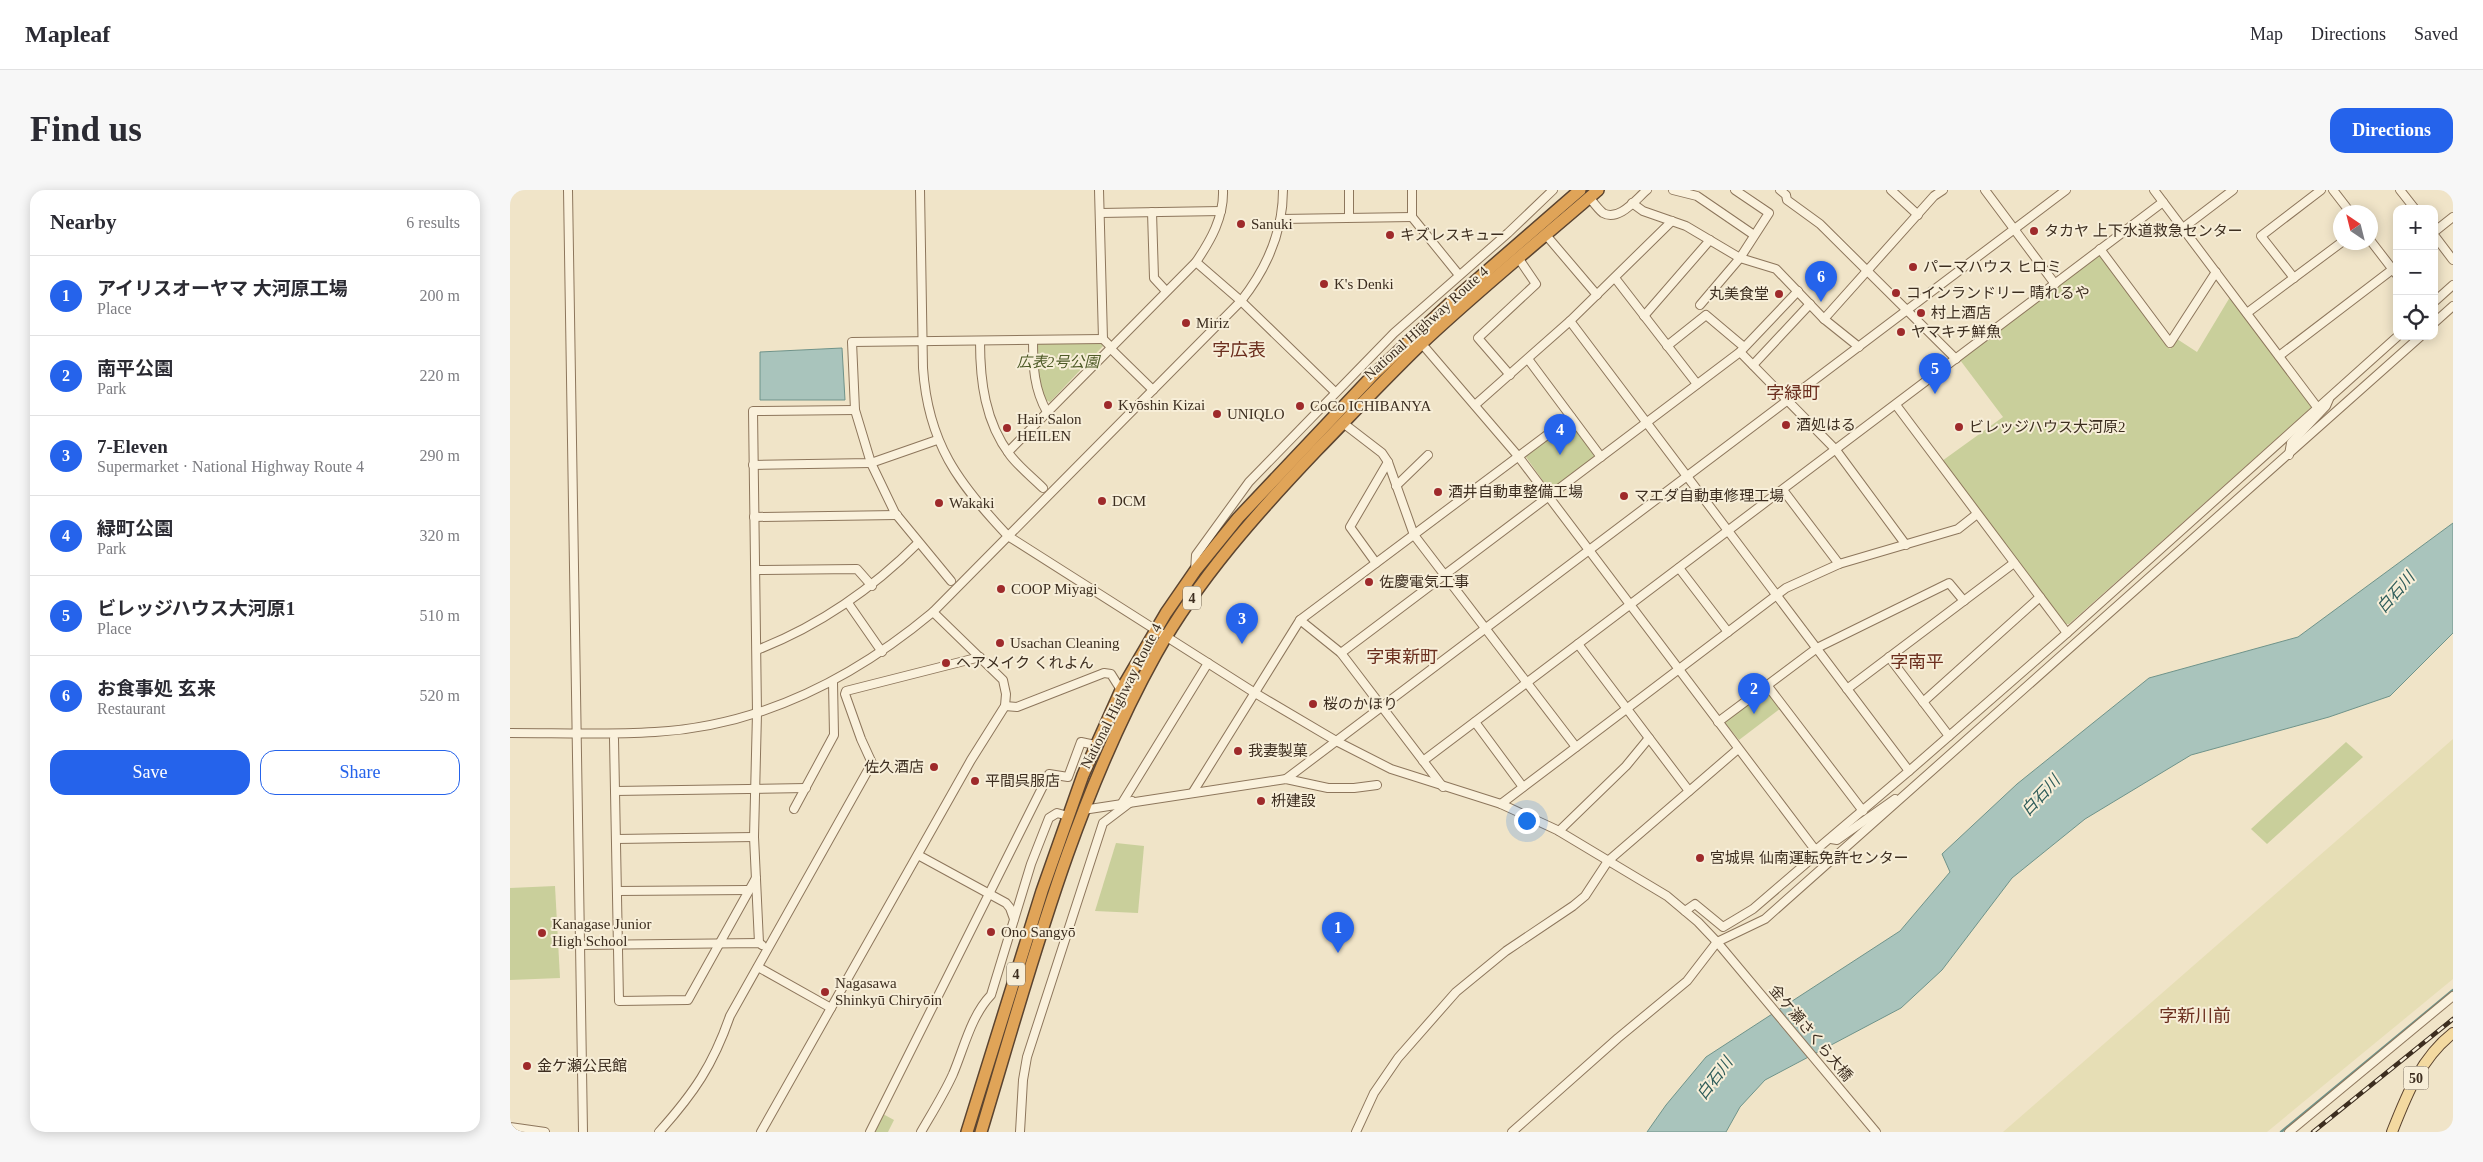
<!DOCTYPE html>
<html lang="en">
<head>
<meta charset="utf-8">
<style>
	body { margin:0; font-family:"Times New Roman","Noto Sans JP",serif; background:#f7f7f7; color:#2b2b33 }
	.controls { position:absolute; right:15px; top:15px; display:grid; overflow:hidden; border-radius:10px; box-shadow:0 2px 12px #0003 }
	.controls button { width:45px; height:45px; display:grid; place-items:center; padding:0; border:0; border-bottom:1px solid #e1e1e2; background:#fff; color:#2b2b33; font:25px sans-serif }
	.compass { position:absolute; left:1823px; top:15px; width:45px; height:45px; border-radius:50%; background:#fff; box-shadow:0 2px 12px #0003; rotate:325deg }
	.you { position:absolute; left:1016px; top:630px; width:18px; height:18px; margin:-12px; border:4px solid #fff; border-radius:50%; background:#1a73e8; box-shadow:0 0 0 8px #1a73e833 }
	.badge { display:grid; place-items:center; width:32px; height:32px; border-radius:50%; background:#2563eb; color:#fff; font-size:16px; font-weight:700 }
	.pin { position:absolute; translate:-50% -41px; filter:drop-shadow(0 1px 2px #0008) }
	.pin::after { content:''; position:absolute; top:26px; width:18px; height:15px; background:inherit; clip-path:polygon(0 0,100% 0,50% 100%) }
	.list { margin:0; padding:0; list-style:none }
	h2 { display:flex; justify-content:space-between; align-items:center; height:65px; margin:0; padding:0 20px; font-size:21px }
	h2 small { font-size:16px; font-weight:400; color:#7c7c81 }
	.list li { display:grid; grid-template-columns:32px 1fr auto; gap:15px; align-items:center; box-sizing:border-box; height:80px; padding:0 20px; border-top:1px solid #e1e1e2 }
	.list b { display:block; font-size:19px; white-space:nowrap }
	.list p { margin:0; font-size:16px; white-space:nowrap; color:#7c7c81 }
	.list em { font-size:16px; font-style:normal; color:#7c7c81 }
	.actions { display:flex; gap:10px; padding:15px 20px }
	.actions a { flex:1; padding:11px 0; border:1px solid #2563eb; border-radius:15px; text-align:center; font-size:18px; color:#2563eb }
	.actions .main { background:#2563eb; color:#fff }
	.icon { flex:none; width:28px; height:28px; fill:none; stroke:currentColor; stroke-width:2; stroke-linecap:round; stroke-linejoin:round }
	.map { position:relative; flex:none; width:1943px; height:942px; overflow:hidden; border-radius:15px }
	header { display:flex; align-items:center; gap:30px; box-sizing:border-box; height:70px; padding:0 25px; background:#fff; border-bottom:1px solid #e1e1e2 }
	header strong { font-size:24px }
	nav { display:flex; gap:28px; margin-inline-start:auto; font-size:18px }
	.intro { display:flex; align-items:center; justify-content:space-between; box-sizing:border-box; height:120px; padding:0 30px }
	h1 { margin:0; font-size:35px }
	.button { padding:12px 22px; border-radius:15px; background:#2563eb; color:#fff; font-size:18px; font-weight:700 }
	main { display:flex; gap:30px; padding:0 30px }
	aside { flex:1; background:#fff; border-radius:15px; box-shadow:0 2px 12px #0003 }
	.map>svg:first-child { display:block }
</style>
</head>
<body>
<header>
<strong>Mapleaf</strong>
<nav><a>Map</a><a>Directions</a><a>Saved</a></nav>
</header>
<div class="intro"><h1>Find us</h1><a class="button">Directions</a></div>
<main>
<aside>
<h2>Nearby<small>6 results</small></h2>
<ul class="list">
<li><span class="badge">1</span><div><b>アイリスオーヤマ 大河原工場</b><p>Place</p></div><em>200 m</em></li>
<li><span class="badge">2</span><div><b>南平公園</b><p>Park</p></div><em>220 m</em></li>
<li><span class="badge">3</span><div><b>7-Eleven</b><p>Supermarket · National Highway Route 4</p></div><em>290 m</em></li>
<li><span class="badge">4</span><div><b>緑町公園</b><p>Park</p></div><em>320 m</em></li>
<li><span class="badge">5</span><div><b>ビレッジハウス大河原1</b><p>Place</p></div><em>510 m</em></li>
<li><span class="badge">6</span><div><b>お食事処 玄来</b><p>Restaurant</p></div><em>520 m</em></li>
</ul>
<div class="actions"><a class="main">Save</a><a>Share</a></div>
</aside>
<div class="map">
<svg width="1943" height="942" viewBox="0 0 1943 942">
	<rect width="100%" height="100%" fill="#f0e4c8"/>
	<polygon fill="#e6deb5" points="1943,549 1943,789 1757,942 1493,942"/>
	<g fill="#c9cf9b">
		<polygon points="1587,66 1590,66 1660,159 1667,149 1687,162 1720,107 1802,215 1801,218 1559,434 1556,434 1432,271 1493,227 1450,170"/>
		<polygon points="590,151 593,156 540,212 532,208 526,170 527,152"/>
		<polygon points="1057,233 1062,233 1084,263 1084,268 1042,299 1038,298 1016,267 1016,263"/>
		<polygon points="1254,501 1259,501 1271,518 1229,550 1215,533 1217,529"/>
		<polygon points="1836,552 1853,567 1757,654 1741,639"/>
		<polygon points="606,653 634,656 628,723 585,721"/>
		<polygon points="45,696 50,788 0,790 0,698"/>
		<polygon points="373,924 384,930 378,942 365,942"/>
	</g>
	<g fill="#a9c4bc" stroke="#6f938a">
		<polygon points="332,158 335,210 250,210 250,162"/>
		<polygon points="1943,333 1943,443 1880,506 1819,527 1681,565 1575,629 1502,688 1432,780 1391,818 1255,890 1230,917 1216,942 1137,942 1156,915 1196,867 1390,741 1440,682 1432,664 1507,594 1639,488 1788,447"/>
	</g>
	<g fill="none" stroke-linecap="round" stroke-linejoin="round">
		<polyline stroke="#6f938a" stroke-width="2.5" points="1771,942 1943,800"/>
		<g stroke="#8d765c" stroke-width="10">
			<g id="minor">
				<polyline points="58,0 73,942"/>
				<path d="M410 0 413 178C418 253 448 293 498 346L745 503 828 552 881 579 991 614 1047 640 1157 706 1188 732 1207 752 1366 942"/>
				<polyline points="589,0 593,149 601,157"/>
				<polyline points="839,0 839,27"/>
				<polyline points="902,0 902,27 949,85"/>
				<polyline points="1163,0 1187,6 1244,45"/>
				<polyline points="1270,0 1276,5 1277,10 1310,34 1446,169"/>
				<polyline points="1381,0 1408,25"/>
				<polyline points="1475,0 1545,94"/>
				<polyline points="1644,0 1807,217"/>
				<polyline points="1823,0 1840,22"/>
				<polyline points="1890,0 1905,19"/>
				<path d="M1079 7C1083 12 1088 19 1093 23 1109 32 1126 9 1137 0"/>
				<polyline points="1122,13 1133,21 1176,36 1230,68 1266,79 1314,129 1349,157"/>
				<polyline points="642,22 644,88 656,101"/>
				<polyline points="590,23 711,21"/>
				<polyline points="771,29 902,27"/>
				<polyline points="1673,38 1723,0"/>
				<polyline points="1924,42 1943,27"/>
				<polyline points="1036,45 1087,105"/>
				<polyline points="1924,45 1943,70"/>
				<polyline points="1860,50 1887,85"/>
				<polyline points="1590,59 1660,153 1706,82"/>
				<polyline points="686,72 731,111 825,202"/>
				<polyline points="1105,88 1187,194"/>
				<polyline points="1784,88 1751,46 1811,0"/>
				<polyline points="1924,112 1943,95"/>
				<polyline points="1190,115 1230,68 1259,23 1225,0"/>
				<polyline points="1737,123 1832,52"/>
				<polyline points="1134,126 1200,50"/>
				<polyline points="1314,129 1424,6 1433,0"/>
				<polyline points="1060,131 1399,581"/>
				<polyline points="1924,133 1943,116"/>
				<path d="M523 150C523 177 524 199 537 222"/>
				<path d="M470 151C470 191 475 232 500 265 509 277 522 287 533 298"/>
				<polyline points="912,154 1008,266 1303,657 1307,659 1399,581 1557,443 1888,146"/>
				<polyline points="1157,156 1196,125 1234,157"/>
				<polyline points="600,158 643,200"/>
				<polyline points="1230,162 1326,260 1396,355"/>
				<polyline points="1769,166 1883,79"/>
				<polyline points="1018,169 1091,267"/>
				<polyline points="1243,175 1300,114"/>
				<polyline points="1000,185 968,148 1026,94 1009,69"/>
				<polyline points="965,215 1060,131 1162,31"/>
				<polyline points="1386,215 1557,443"/>
				<polyline points="833,233 872,263 878,272 904,345 1066,557"/>
				<path d="M498 262 686 72C701 50 714 27 713 0"/>
				<polyline points="1779,265 1781,253 1816,216 1819,209"/>
				<polyline points="243,275 361,273 427,250"/>
				<polyline points="886,296 918,265"/>
				<polyline points="1273,300 1329,374"/>
				<polyline points="244,327 387,325"/>
				<polyline points="866,373 840,337 878,272"/>
				<polyline points="1169,378 1218,442"/>
				<polyline points="246,380 347,379 362,396"/>
				<polyline points="685,381 686,365 739,292 884,143 998,43 1043,0"/>
				<polyline points="441,391 385,323 361,273 345,220 342,152 593,149"/>
				<polyline points="338,413 372,462"/>
				<polyline points="790,430 831,463 933,597"/>
				<polyline points="1068,454 1179,601"/>
				<path d="M247 460C309 436 361 400 408 353"/>
				<polyline points="831,463 1230,162 1288,101"/>
				<polyline points="1379,467 1439,546"/>
				<polyline points="1257,495 1353,621"/>
				<polyline points="1337,499 1504,373"/>
				<polyline points="1413,512 1530,407"/>
				<polyline points="495,516 507,517 594,483 601,484 611,500"/>
				<polyline points="965,532 1013,597"/>
				<polyline points="1208,532 1307,458 1439,393 1454,411"/>
				<path d="M0 543C48 543 97 545 145 542 250 536 344 488 423 422L731 111C757 78 773 42 773 0"/>
				<polyline points="104,549 109,811 178,810 246,688"/>
				<polyline points="913,571 1653,12"/>
				<polyline points="776,589 1556,0"/>
				<polyline points="105,601 296,598"/>
				<polyline points="683,602 790,430 1061,227"/>
				<polyline points="612,613 698,473"/>
				<polyline points="991,614 1276,398 1329,374 1448,339 1467,324"/>
				<polyline points="284,619 324,545 323,492"/>
				<polyline points="573,620 776,589 818,598 844,598 867,595"/>
				<polyline points="1049,641 1116,576 1139,548"/>
				<polyline points="106,649 244,647"/>
				<polyline points="1321,649 1327,650 1385,609"/>
				<polyline points="408,665 496,713 500,718 504,729"/>
				<polyline points="107,701 239,700"/>
				<polyline points="1175,721 1185,714 1213,737 1243,719 1307,664 1307,659"/>
				<polyline points="249,753 244,647 247,523 243,221 345,220"/>
				<polyline points="70,755 249,753 252,755"/>
				<polyline points="248,777 321,818"/>
				<polyline points="0,937 35,942"/>
				<path d="M149 942C184 903 203 875 220 826L362 573 351 549 335 504 336 501 470 467"/>
				<polyline points="251,942 461,570 495,516 496,504 493,490 423,422"/>
				<polyline points="360,942 539,584 558,587 571,552 585,555"/>
				<path d="M411 942C422 923 434 904 443 884 454 858 461 826 481 805L521 674 539 628 547 623 558 626"/>
				<polyline points="510,942 513,890 517,867 593,633 622,611"/>
				<polyline points="846,942 864,903 888,868 946,802 996,761 1063,716 1075,706 1098,671 1228,559"/>
				<polyline points="1002,942 1108,848 1177,791 1207,752 1255,729 1911,146"/>
				<polyline points="1779,942 1943,806"/>
			</g>
		</g>
		<g stroke="#5b4430" stroke-width="12">
			<path id="major" d="M1882 942C1897 904 1911 868 1943 843"/>
		</g>
		<g stroke="#5b4430" stroke-width="14">
			<g id="highway">
				<polyline points="457,942 532,701 573,585 611,500 656,423 685,381 728,328 864,184 939,114 1070,0"/>
				<path d="M471 942C520 780 563 613 646 464 689 388 747 323 807 260 841 225 874 190 909 156 966 102 1028 52 1088 0"/>
			</g>
		</g>
		<use href="#minor" stroke="#faf1dc" stroke-width="8"/>
		<use href="#major" stroke="#f3d9a0" stroke-width="10"/>
		<use href="#highway" stroke="#e0a458" stroke-width="11"/>
		<g stroke="#3d2e20" stroke-width="4.5">
			<polyline id="rail" points="1803,942 1943,829"/>
		</g>
		<use href="#rail" stroke="#f7eed8" stroke-width="2.5" stroke-dasharray="8" stroke-linecap="butt"/>
	</g>
	<g fill="#9e2a2b" stroke="#f7eed8" stroke-width="2">
		<circle cx="731" cy="34" r="5"/>
		<circle cx="1524" cy="41" r="5"/>
		<circle cx="880" cy="45" r="5"/>
		<circle cx="1403" cy="77" r="5"/>
		<circle cx="814" cy="94" r="5"/>
		<circle cx="1386" cy="103" r="5"/>
		<circle cx="1269" cy="104" r="5"/>
		<circle cx="1411" cy="123" r="5"/>
		<circle cx="676" cy="133" r="5"/>
		<circle cx="1391" cy="142" r="5"/>
		<circle cx="598" cy="215" r="5"/>
		<circle cx="790" cy="216" r="5"/>
		<circle cx="707" cy="224" r="5"/>
		<circle cx="1276" cy="235" r="5"/>
		<circle cx="1449" cy="237" r="5"/>
		<circle cx="497" cy="238" r="5"/>
		<circle cx="928" cy="302" r="5"/>
		<circle cx="1114" cy="306" r="5"/>
		<circle cx="592" cy="311" r="5"/>
		<circle cx="429" cy="313" r="5"/>
		<circle cx="859" cy="392" r="5"/>
		<circle cx="491" cy="399" r="5"/>
		<circle cx="490" cy="453" r="5"/>
		<circle cx="436" cy="473" r="5"/>
		<circle cx="803" cy="514" r="5"/>
		<circle cx="728" cy="561" r="5"/>
		<circle cx="424" cy="577" r="5"/>
		<circle cx="465" cy="591" r="5"/>
		<circle cx="751" cy="611" r="5"/>
		<circle cx="1190" cy="668" r="5"/>
		<circle cx="481" cy="742" r="5"/>
		<circle cx="32" cy="743" r="5"/>
		<circle cx="315" cy="802" r="5"/>
		<circle cx="17" cy="876" r="5"/>
	</g>
	<g text-anchor="middle" stroke-width="4" stroke-linejoin="round" paint-order="stroke">
		<g fill="#f7eed8" stroke="#756857" stroke-width="1">
			<rect x="673" y="396.5" width="18" height="23" rx="4"/>
			<rect x="497" y="772.5" width="18" height="23" rx="4"/>
			<rect x="1893.5" y="876.5" width="25" height="23" rx="4"/>
		</g>
		<g font-size="14" font-weight="bold" fill="#3d2e20">
			<text x="682" y="413">4</text>
			<text x="506" y="789">4</text>
			<text x="1906" y="893">50</text>
		</g>
		<g font-size="15" fill="#3d2e20" stroke="#f7eed8" text-anchor="start">
			<text x="741" y="39">Sanuki</text>
			<text x="1534" y="46">タカヤ 上下水道救急センター</text>
			<text x="890" y="50">キズレスキュー</text>
			<text x="1413" y="82">パーマハウス ヒロミ</text>
			<text x="824" y="99">K's Denki</text>
			<text x="1396" y="108">コインランドリー 晴れるや</text>
			<text x="1259" y="109" text-anchor="end">丸美食堂</text>
			<text x="1421" y="128">村上酒店</text>
			<text x="686" y="138">Miriz</text>
			<text x="1401" y="147">ヤマキチ鮮魚</text>
			<text x="608" y="220">Kyōshin Kizai</text>
			<text x="800" y="221">CoCo ICHIBANYA</text>
			<text x="717" y="229">UNIQLO</text>
			<text x="507" y="234">Hair Salon<tspan x="507" dy="17">HEILEN</tspan></text>
			<text x="1286" y="240">酒処はる</text>
			<text x="1459" y="242">ビレッジハウス大河原2</text>
			<text x="938" y="307">酒井自動車整備工場</text>
			<text x="1124" y="311">マエダ自動車修理工場</text>
			<text x="602" y="316">DCM</text>
			<text x="439" y="318">Wakaki</text>
			<text x="869" y="397">佐慶電気工事</text>
			<text x="501" y="404">COOP Miyagi</text>
			<text x="500" y="458">Usachan Cleaning</text>
			<text x="446" y="478">ヘアメイク くれよん</text>
			<text x="813" y="519">桜のかほり</text>
			<text x="738" y="566">我妻製菓</text>
			<text x="414" y="582" text-anchor="end">佐久酒店</text>
			<text x="475" y="596">平間呉服店</text>
			<text x="761" y="616">枡建設</text>
			<text x="1200" y="673">宮城県 仙南運転免許センター</text>
			<text x="42" y="739">Kanagase Junior<tspan x="42" dy="17">High School</tspan></text>
			<text x="491" y="747">Ono Sangyō</text>
			<text x="325" y="798">Nagasawa<tspan x="325" dy="17">Shinkyū Chiryōin</tspan></text>
			<text x="27" y="881">金ケ瀬公民館</text>
		</g>
		<g font-size="15" fill="#3d2e20" stroke="#f7eed8">
			<text transform="translate(916 133) rotate(-42)" y="5">National Highway Route 4</text>
			<text transform="translate(611 506) rotate(-63)" y="5">National Highway Route 4</text>
			<text transform="translate(1301 843) rotate(50)" y="5">金ケ瀬さくら大橋</text>
		</g>
		<g font-size="15" font-style="italic" fill="#4d5a26" stroke="#f7eed8">
			<text x="548" y="177">広表2号公園</text>
		</g>
		<g font-size="16" font-style="italic" fill="#2f5d5a" stroke="#f7eed8">
			<text transform="translate(1885 402) rotate(-49)" y="6">白石川</text>
			<text transform="translate(1530 605) rotate(-47)" y="6">白石川</text>
			<text transform="translate(1204 888) rotate(-53)" y="6">白石川</text>
		</g>
		<g font-size="18" fill="#6b2e1e" stroke="#f7eed8">
			<text x="729" y="166">字広表</text>
			<text x="1283" y="209">字緑町</text>
			<text x="892" y="473">字東新町</text>
			<text x="1407" y="478">字南平</text>
			<text x="1685" y="832">字新川前</text>
		</g>
	</g>
</svg>
<div class="controls">
<button>+</button>
<button>−</button>
<button><svg class="icon" aria-label="locate" viewBox="0 0 24 24"><circle cx="12" cy="12" r="6"/><path d="M12 2v4M12 18v4M2 12h4M18 12h4"/></svg></button>
</div>
<svg class="compass" viewBox="-18 -18 36 36"><path d="M0-13l5 13h-10z" fill="#e53935"/><path d="M0 13l5-13h-10z" fill="#7c7c81"/></svg>
<div class="you"></div>
<div class="pin badge" style="left:828px;top:763px">1</div>
<div class="pin badge" style="left:1244px;top:524px">2</div>
<div class="pin badge" style="left:732px;top:454px">3</div>
<div class="pin badge" style="left:1050px;top:265px">4</div>
<div class="pin badge" style="left:1425px;top:204px">5</div>
<div class="pin badge" style="left:1311px;top:112px">6</div>
</div>
</main>
</body>
</html>
